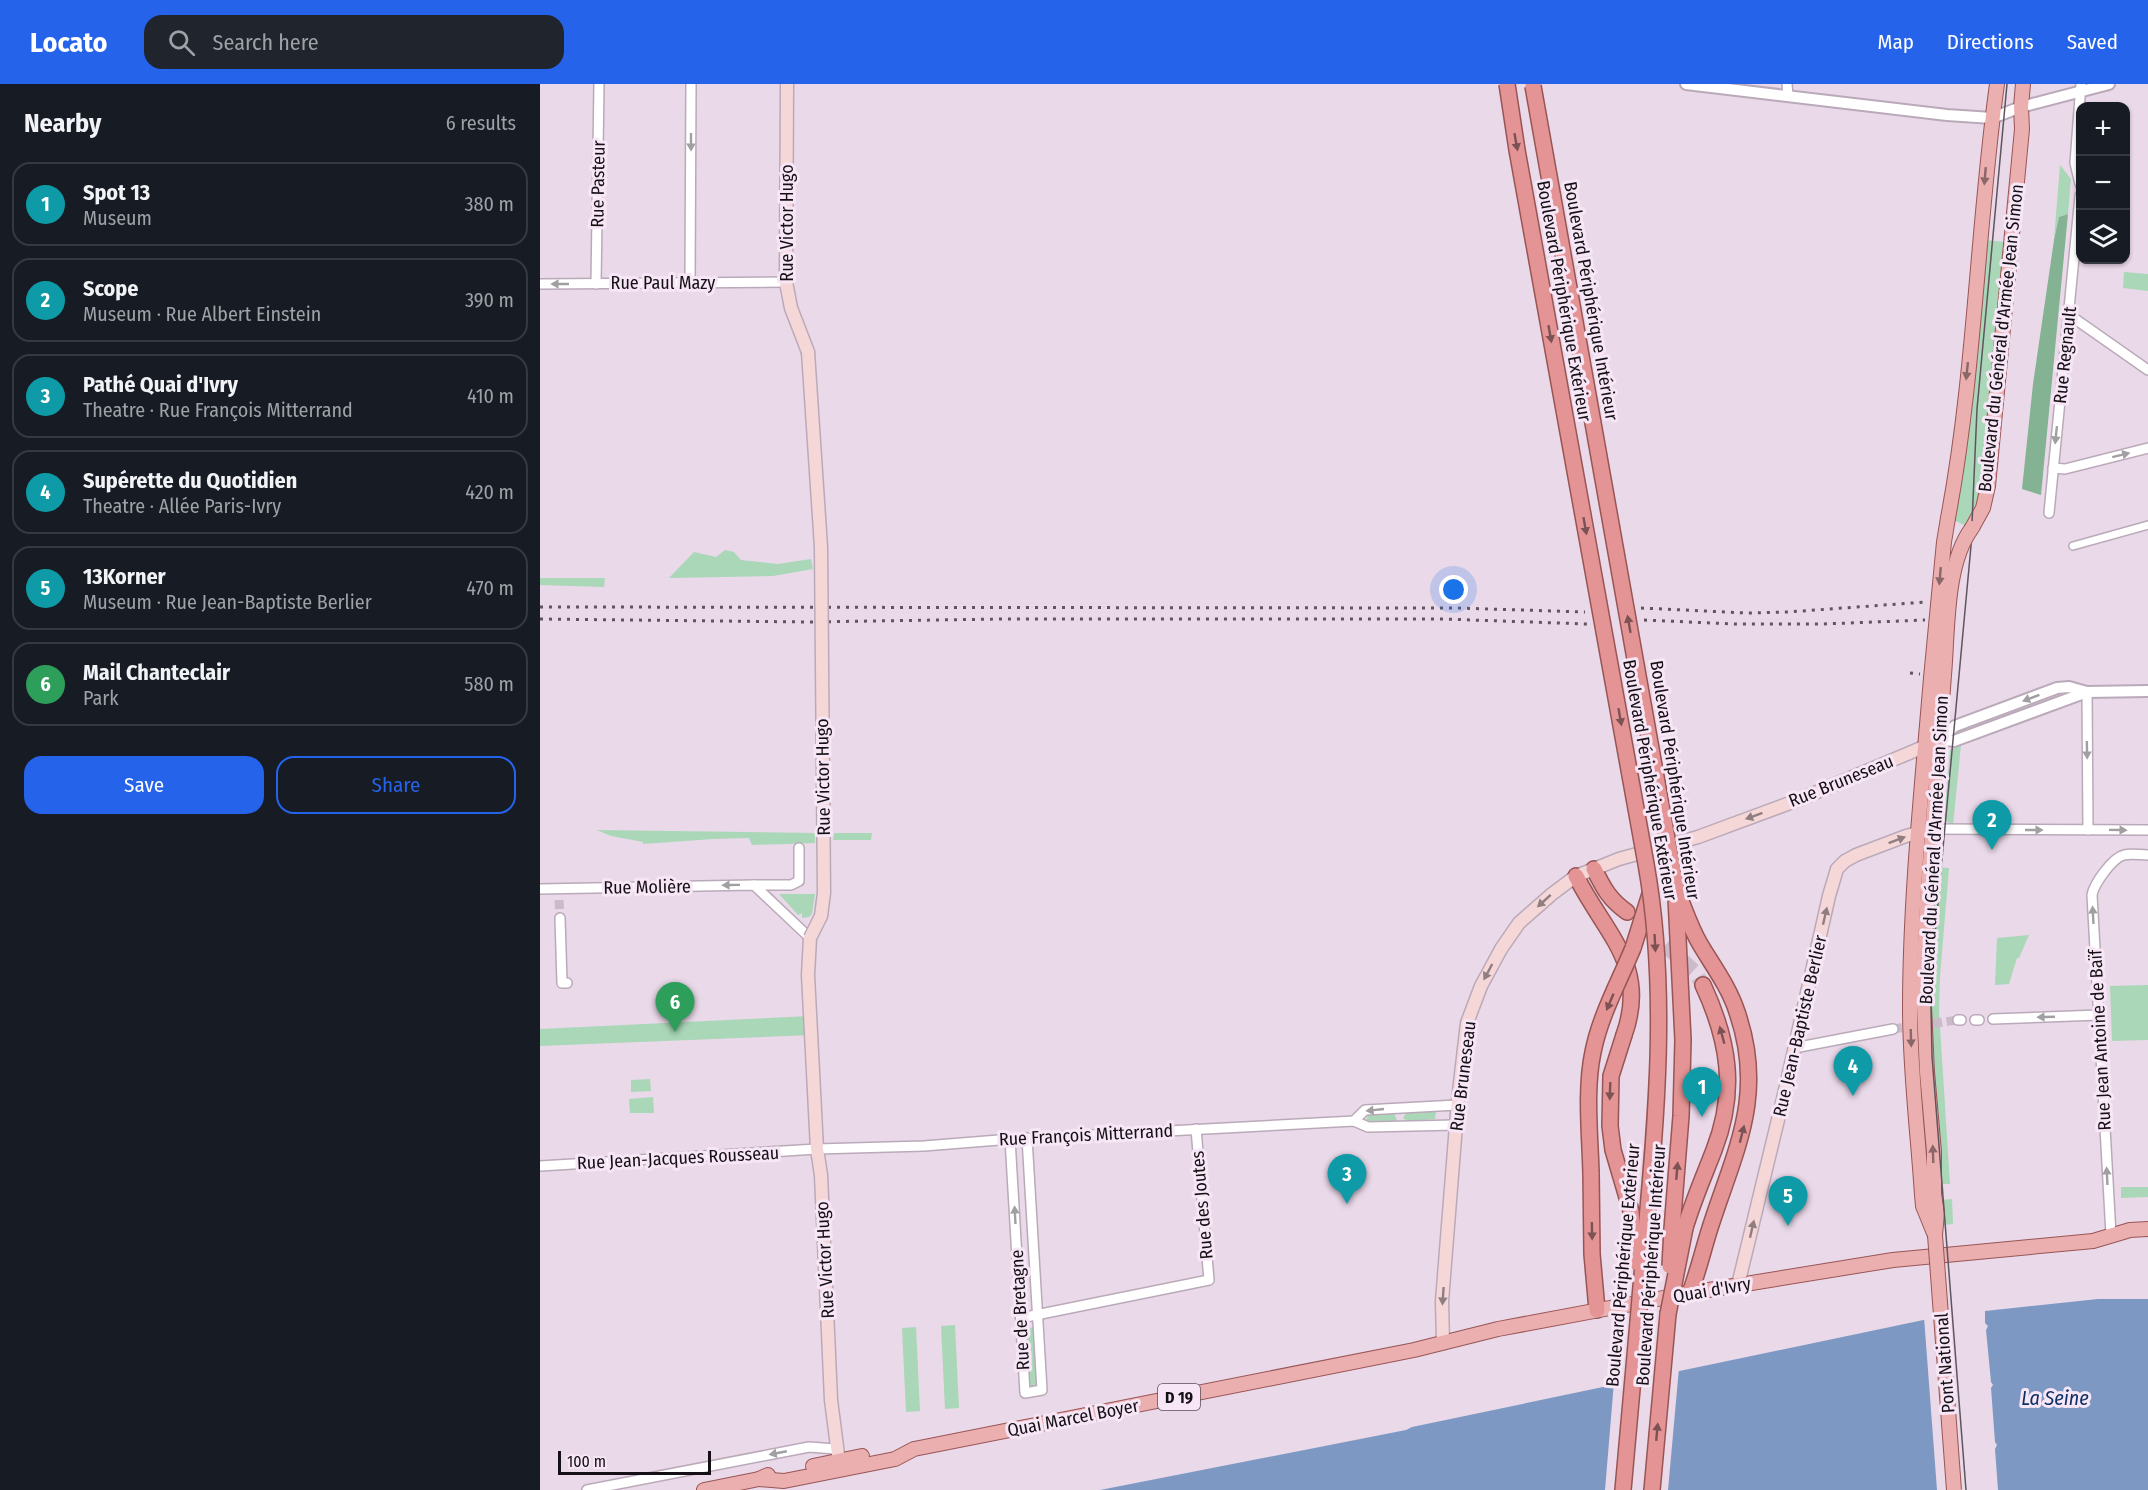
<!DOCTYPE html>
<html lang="en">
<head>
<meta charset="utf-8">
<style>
	body { margin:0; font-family:"Fira Sans Condensed",sans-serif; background:#20242c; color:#f1f3f6 }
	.controls { position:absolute; right:18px; top:18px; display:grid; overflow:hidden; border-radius:12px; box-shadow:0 2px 4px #0004 }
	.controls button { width:54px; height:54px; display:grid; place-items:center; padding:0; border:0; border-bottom:2px solid #363941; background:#171b24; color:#f1f3f6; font:30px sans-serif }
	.scale { position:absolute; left:18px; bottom:15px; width:153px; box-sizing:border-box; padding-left:6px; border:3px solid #151015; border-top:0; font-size:16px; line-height:21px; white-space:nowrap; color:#151015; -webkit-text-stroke:4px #f7e6f6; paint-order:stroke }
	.you { position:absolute; left:914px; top:506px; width:21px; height:21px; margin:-15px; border:4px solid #fff; border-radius:50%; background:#1a73e8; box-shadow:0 0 0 9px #1a73e833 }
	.badge { display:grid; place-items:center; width:39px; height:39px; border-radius:50%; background:#2563eb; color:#fff; font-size:20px; font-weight:700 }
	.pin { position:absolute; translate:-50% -50px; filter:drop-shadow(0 2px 3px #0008) }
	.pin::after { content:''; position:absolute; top:32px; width:21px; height:18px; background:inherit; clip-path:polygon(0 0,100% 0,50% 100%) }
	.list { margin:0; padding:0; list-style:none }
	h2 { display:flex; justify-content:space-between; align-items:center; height:78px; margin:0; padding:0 24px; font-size:26px }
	h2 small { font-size:20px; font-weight:400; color:#9ea1a6 }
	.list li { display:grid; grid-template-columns:39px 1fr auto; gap:18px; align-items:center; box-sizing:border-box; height:84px; margin:0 12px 12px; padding:0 12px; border:2px solid #363941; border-radius:18px }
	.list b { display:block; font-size:22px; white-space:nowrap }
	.list p { margin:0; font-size:20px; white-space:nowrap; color:#9ea1a6 }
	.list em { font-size:20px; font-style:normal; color:#9ea1a6 }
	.actions { display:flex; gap:12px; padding:18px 24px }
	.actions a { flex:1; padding:14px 0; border:2px solid #2563eb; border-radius:18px; text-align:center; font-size:21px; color:#2563eb }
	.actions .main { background:#2563eb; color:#fff }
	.icon { flex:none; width:33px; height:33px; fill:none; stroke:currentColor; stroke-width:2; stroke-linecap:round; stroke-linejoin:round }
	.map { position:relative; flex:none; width:1608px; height:1406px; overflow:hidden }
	header { display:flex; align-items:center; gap:36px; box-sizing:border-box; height:84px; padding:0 30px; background:#2563eb; color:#fff }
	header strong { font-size:28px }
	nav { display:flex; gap:33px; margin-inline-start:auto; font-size:21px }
	.search { width:420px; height:54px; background:#20242c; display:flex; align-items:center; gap:15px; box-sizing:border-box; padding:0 21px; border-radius:18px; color:#9ea1a6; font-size:22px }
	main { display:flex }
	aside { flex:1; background:#171b24 }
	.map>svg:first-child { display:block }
</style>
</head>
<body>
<header>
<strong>Locato</strong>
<div class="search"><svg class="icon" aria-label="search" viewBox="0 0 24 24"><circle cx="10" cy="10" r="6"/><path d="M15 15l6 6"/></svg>Search here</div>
<nav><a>Map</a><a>Directions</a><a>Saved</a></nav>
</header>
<main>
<aside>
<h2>Nearby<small>6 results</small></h2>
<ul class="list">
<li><span class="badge" style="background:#0f9aa8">1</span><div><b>Spot 13</b><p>Museum</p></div><em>380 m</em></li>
<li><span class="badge" style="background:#0f9aa8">2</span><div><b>Scope</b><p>Museum · Rue Albert Einstein</p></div><em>390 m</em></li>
<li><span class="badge" style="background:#0f9aa8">3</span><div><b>Pathé Quai d'Ivry</b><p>Theatre · Rue François Mitterrand</p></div><em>410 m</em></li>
<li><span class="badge" style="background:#0f9aa8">4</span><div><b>Supérette du Quotidien</b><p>Theatre · Allée Paris-Ivry</p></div><em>420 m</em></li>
<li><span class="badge" style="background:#0f9aa8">5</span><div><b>13Korner</b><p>Museum · Rue Jean-Baptiste Berlier</p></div><em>470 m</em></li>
<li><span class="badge" style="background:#2e9e5b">6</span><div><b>Mail Chanteclair</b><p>Park</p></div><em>580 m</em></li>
</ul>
<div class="actions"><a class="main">Save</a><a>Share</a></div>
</aside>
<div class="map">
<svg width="1608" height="1406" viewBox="0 0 1608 1406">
	<rect width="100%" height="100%" fill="#ead9e9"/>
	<g fill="#a9d7b8">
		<polygon points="1520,81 1531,95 1528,130 1519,133 1514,156"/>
		<polygon points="1444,156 1467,158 1442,411 1426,442 1412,435"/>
		<polygon points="1584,188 1608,190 1608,207 1583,204"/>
		<polygon points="185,466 194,468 201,476 238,480 271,475 273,485 233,492 129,494 154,468 176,473"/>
		<polygon points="0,494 65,494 64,503 0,501"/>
		<polygon points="1421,661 1413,741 1404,736 1410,666"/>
		<polygon points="57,746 275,749 275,759 212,761 209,754 173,755 103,760 103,758 71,752"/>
		<polygon points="294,749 332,749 331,756 293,756"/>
		<polygon points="1395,783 1409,784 1400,892 1399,927 1410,1100 1401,1100 1391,972 1388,892"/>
		<polygon points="239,810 275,810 272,830 269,833 262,834 262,829 258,831"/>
		<polygon points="1489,851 1479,874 1477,874 1469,900 1455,901 1457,854"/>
		<polygon points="1608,901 1608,956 1572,957 1570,902"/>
		<polygon points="270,932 271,951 0,962 0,945"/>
		<polygon points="110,995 111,1007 91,1008 91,996"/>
		<polygon points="113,1013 114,1029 90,1029 89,1015"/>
		<polygon points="896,1027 895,1035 867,1037 863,1034 867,1028"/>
		<polygon points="829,1030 854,1030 857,1035 854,1038 831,1039 826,1036"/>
		<polygon points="1581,1103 1608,1103 1608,1113 1581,1114"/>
		<polygon points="1412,1115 1413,1140 1403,1141 1401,1116"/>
		<polygon points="415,1241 419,1324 405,1325 401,1242"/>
		<polygon points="376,1243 380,1327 366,1328 362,1244"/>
		<polygon points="493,1243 495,1245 498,1300 490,1303 488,1301 485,1246"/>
	</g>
	<polygon fill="#83b393" points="1528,130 1501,411 1482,405 1493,300 1514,156 1519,133"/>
	<polygon fill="#7d99c3" points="1558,1215 1608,1215 1608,1406 560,1406 866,1346 872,1343 1393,1234 1445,1227"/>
	<g fill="#ead9e9">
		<polygon points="1445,1224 1445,1239 1448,1242 1446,1246 1451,1298 1453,1301 1451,1304 1455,1358 1457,1361 1455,1365 1458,1406 1397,1406 1384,1233"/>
		<polygon points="1139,1284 1128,1406 1065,1406 1074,1298"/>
	</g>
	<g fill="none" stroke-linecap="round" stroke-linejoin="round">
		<g stroke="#cabbc9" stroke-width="9" stroke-dasharray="9 4.5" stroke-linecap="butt">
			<polyline points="19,816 20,834"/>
			<polyline points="1353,945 1418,936"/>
		</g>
		<polyline stroke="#cabbc9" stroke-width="15" stroke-dasharray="15 8" stroke-linecap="butt" points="1108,846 1154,887 1163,901"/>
		<g stroke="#baaab9" stroke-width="10">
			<polyline id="pedestrian" points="1533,462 1608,441"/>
		</g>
		<g stroke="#baaab9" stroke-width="12">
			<g id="minor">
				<polyline points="1247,0 1248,12"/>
				<polyline points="1540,100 1535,79 1541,0"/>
				<polyline points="150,199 151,0"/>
				<polyline points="0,200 246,198"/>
				<polyline points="56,200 59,0"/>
				<polyline points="1528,230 1608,286"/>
				<polyline points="1513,384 1525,385 1608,364"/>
				<polyline points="1509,429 1540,112"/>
				<polyline points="1547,608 1548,746"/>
				<polyline points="1393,745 1608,746"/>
				<polyline points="214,801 251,801 259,797 259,764"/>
				<polyline points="0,805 214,801 270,854"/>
				<polyline points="20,834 22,899 27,899"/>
				<polyline points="1453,935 1559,931"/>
				<polyline points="1418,936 1421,936"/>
				<polyline points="1435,936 1439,936"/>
				<polyline points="1254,964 1353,945"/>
				<polyline points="814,1037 825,1026 917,1021"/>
				<polyline points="470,1055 485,1309 502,1306 487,1054"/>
				<polyline points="0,1082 277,1065 384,1062 459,1056 814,1037 828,1043 916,1041"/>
				<path d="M1571 1151 1552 811C1554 800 1572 774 1584 771 1591 769 1600 771 1608 771"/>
				<polyline points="481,1234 669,1196 656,1045"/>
				<polyline points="47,1406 269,1363 296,1365"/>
			</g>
		</g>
		<g stroke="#baaab9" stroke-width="14">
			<g id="tertiary">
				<polyline points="1146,0 1407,31 1452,34 1481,23 1569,0"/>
				<polyline points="1399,655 1415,642 1517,604 1529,603 1547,608 1608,607"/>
				<polyline points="1399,655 1414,657 1547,608"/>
			</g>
		</g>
		<g stroke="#baaab9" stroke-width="15">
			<g id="secondary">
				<polyline points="247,0 246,198 251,224 268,268"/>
				<polyline points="270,854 268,891 277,1065 281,1091 291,1316 300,1386"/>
				<polyline points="1198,1201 1243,1015 1289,812 1297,785 1305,777 1316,771 1366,752 1393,745"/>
				<polyline points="903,1259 902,1217 918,1016 927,939 941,902 961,865 979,839 1012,810 1036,792 1054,785 1079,775 1158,753 1258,716 1393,659"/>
			</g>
		</g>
		<g stroke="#985556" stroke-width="16">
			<g id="primary">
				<path d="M1408 434C1435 291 1437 144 1457 0"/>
				<polyline points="1432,444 1443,424 1448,402 1482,45 1481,23 1483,0"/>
				<path d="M1391 594C1382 703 1370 815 1370 925 1370 987 1378 1049 1382 1111L1383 1122 1394 1149"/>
				<polyline points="1395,1151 1397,1129 1394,1110 1394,1068 1387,988 1383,900 1387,818 1404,591"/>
				<polyline points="273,1382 322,1372"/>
				<polyline points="219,1395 244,1397 355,1375 374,1365 874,1266 958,1245 1150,1209 1353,1176 1553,1157 1590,1146 1608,1145"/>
				<polyline points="164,1406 219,1395 228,1391"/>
			</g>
		</g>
		<g stroke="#985556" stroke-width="18">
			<g id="trunk">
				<path d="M1054 785C1064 805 1069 815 1087 828"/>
				<path d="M1036 792C1065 850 1109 881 1084 951"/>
				<path d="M1136 805C1144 823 1150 843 1160 860 1173 882 1189 903 1197 928 1226 1012 1195 1066 1170 1144 1163 1166 1158 1188 1150 1209"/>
				<polyline points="1093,864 1110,810"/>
				<polyline points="1051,1089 1052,1170 1057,1226"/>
				<path d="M1145 1144C1153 1117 1164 1092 1174 1066 1197 1007 1189 957 1163 901"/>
				<polyline points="1132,1145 1141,1032 1143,956 1136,814"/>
				<polyline points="1083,1406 1098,1238"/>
				<polyline points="1112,1406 1128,1230"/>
			</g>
		</g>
		<use href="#pedestrian" stroke="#fff" stroke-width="7"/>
		<use href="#minor" stroke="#fff" stroke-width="9"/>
		<use href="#tertiary" stroke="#fff" stroke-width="10"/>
		<use href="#secondary" stroke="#f5d7d7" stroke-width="12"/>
		<use href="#primary" stroke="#ebafaf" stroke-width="14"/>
		<use href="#trunk" stroke="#e49494" stroke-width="15"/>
		<polyline stroke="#5f555e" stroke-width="1.5" points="1426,1406 1392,972 1391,922 1393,872 1431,462 1437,325 1467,0"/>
		<g stroke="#5f555e" stroke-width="3" stroke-dasharray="3 6" stroke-linecap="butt">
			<polyline points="0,523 917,524 1045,528"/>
			<polyline points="1101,524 1207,529 1248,528 1386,518"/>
			<polyline points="0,535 268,538 461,535 903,535 1047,540"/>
			<polyline points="1104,536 1194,540 1283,540 1385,536"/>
			<polyline points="1370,589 1380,590"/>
		</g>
		<g stroke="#baaab9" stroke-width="15" stroke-linecap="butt">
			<polyline id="secondary-bridge" points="268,268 281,463 284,809 281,832 270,854"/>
		</g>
		<g stroke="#985556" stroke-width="16" stroke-linecap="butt">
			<g id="primary-bridge">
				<path d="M1404 591C1408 547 1405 480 1432 444"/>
				<polyline points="1391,594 1404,458 1408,434"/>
				<polyline points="1395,1151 1414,1406"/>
			</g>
		</g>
		<g stroke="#985556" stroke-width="18" stroke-linecap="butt">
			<g id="trunk-bridge">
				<path d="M967 0 977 66 1106 780C1133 931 1110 1087 1098 1238"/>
				<polyline points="993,2 1136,805"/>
				<polyline points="1084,951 1071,992 1070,1042 1073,1066 1091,1127 1095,1178"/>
				<path d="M1051 1089C1050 1051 1045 1005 1053 968 1060 932 1079 898 1093 864"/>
				<polyline points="1130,1182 1132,1145"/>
				<polyline points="1128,1230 1145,1144"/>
			</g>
		</g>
		<use href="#secondary-bridge" stroke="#f5d7d7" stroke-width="12"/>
		<use href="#primary-bridge" stroke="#ebafaf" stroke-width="14"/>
		<use href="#trunk-bridge" stroke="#e49494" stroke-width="15"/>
	</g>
	<defs><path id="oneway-solid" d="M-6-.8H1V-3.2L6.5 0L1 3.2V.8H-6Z" transform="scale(1.5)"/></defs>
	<g fill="#a19fa1">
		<use href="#oneway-solid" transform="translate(151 58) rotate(90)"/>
		<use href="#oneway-solid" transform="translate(20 200) rotate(180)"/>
		<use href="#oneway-solid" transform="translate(1516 351) rotate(96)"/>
		<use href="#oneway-solid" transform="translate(1581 371) rotate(-14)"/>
		<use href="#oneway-solid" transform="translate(1491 614) rotate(159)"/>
		<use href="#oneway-solid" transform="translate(1547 666) rotate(89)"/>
		<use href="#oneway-solid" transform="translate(1494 746)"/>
		<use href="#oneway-solid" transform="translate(1578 746) rotate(1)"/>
		<use href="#oneway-solid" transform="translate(191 801) rotate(179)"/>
		<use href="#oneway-solid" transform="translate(1553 831) rotate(-93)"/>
		<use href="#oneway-solid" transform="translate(1506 933) rotate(178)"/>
		<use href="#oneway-solid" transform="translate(835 1026) rotate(174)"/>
		<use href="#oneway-solid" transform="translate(1567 1092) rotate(-93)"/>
		<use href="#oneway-solid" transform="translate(475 1131) rotate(-93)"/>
		<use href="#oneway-solid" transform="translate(238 1369) rotate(169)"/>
	</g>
	<g fill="#7c5254">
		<use href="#oneway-solid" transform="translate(976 58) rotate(80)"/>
		<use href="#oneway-solid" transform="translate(1010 250) rotate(80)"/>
		<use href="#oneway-solid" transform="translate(1045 442) rotate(80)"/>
		<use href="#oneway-solid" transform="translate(1089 540) rotate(-100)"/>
		<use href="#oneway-solid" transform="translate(1080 633) rotate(80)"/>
		<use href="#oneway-solid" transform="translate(1115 859) rotate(87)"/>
		<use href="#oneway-solid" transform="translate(1070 918) rotate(113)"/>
		<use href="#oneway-solid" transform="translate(1182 951) rotate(-105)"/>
		<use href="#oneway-solid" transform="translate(1070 1007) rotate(92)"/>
		<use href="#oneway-solid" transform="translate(1202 1050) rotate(-76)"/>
		<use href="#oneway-solid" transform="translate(1137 1087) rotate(-85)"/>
		<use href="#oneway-solid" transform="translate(1052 1147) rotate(89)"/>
		<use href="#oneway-solid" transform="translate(1117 1348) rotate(-85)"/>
	</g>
	<g fill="#8b676a">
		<use href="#oneway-solid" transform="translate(1445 92) rotate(95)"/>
		<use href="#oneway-solid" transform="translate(1427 287) rotate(96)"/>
		<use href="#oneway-solid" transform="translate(1400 492) rotate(95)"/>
		<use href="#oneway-solid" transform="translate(1371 954) rotate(88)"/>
		<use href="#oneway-solid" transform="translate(1393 1070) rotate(-92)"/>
	</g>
	<g fill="#907d80">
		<use href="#oneway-solid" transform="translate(1214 732) rotate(160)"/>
		<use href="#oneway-solid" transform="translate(1357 756) rotate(-21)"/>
		<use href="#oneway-solid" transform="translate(1004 817) rotate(138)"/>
		<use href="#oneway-solid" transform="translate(1285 832) rotate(-77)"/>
		<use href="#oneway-solid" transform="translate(948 888) rotate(118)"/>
		<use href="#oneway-solid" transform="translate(1212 1145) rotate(-77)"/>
		<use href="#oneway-solid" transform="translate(903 1212) rotate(94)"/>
	</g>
	<g text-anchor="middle" stroke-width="6" stroke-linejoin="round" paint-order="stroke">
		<rect fill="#f7e6f6" stroke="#595058" stroke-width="1.5" x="618" y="1300" width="42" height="26" rx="4.5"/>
		<g font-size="16" font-weight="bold" fill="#151015">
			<text x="639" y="1319">D 19</text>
		</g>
		<g font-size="18" fill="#151015" stroke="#f7e6f6">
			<text transform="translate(58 100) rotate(-89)" y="6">Rue Pasteur</text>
			<text transform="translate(247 139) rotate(-90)" y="6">Rue Victor Hugo</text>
			<text x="123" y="205">Rue Paul Mazy</text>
			<text transform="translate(1024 217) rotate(80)" y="6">Boulevard Périphérique Extérieur</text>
			<text transform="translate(1051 217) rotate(80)" y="6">Boulevard Périphérique Intérieur</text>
			<text transform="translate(1461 254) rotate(-84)" y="6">Boulevard du Général d'Armée Jean Simon</text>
			<text transform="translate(1525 271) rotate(-84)" y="6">Rue Regnault</text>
			<text transform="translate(283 693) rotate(-91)" y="6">Rue Victor Hugo</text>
			<text transform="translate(1110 696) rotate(80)" y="6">Boulevard Périphérique Extérieur</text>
			<text transform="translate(1135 696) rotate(81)" y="6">Boulevard Périphérique Intérieur</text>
			<text transform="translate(1301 697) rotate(-22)" y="6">Rue Bruneseau</text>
			<text transform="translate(1394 766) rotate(-87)" y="6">Boulevard du Général d'Armée Jean Simon</text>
			<text transform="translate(107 803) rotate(-1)" y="6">Rue Molière</text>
			<text transform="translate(1260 942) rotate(-77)" y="6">Rue Jean-Baptiste Berlier</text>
			<text transform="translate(1560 956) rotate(-93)" y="6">Rue Jean Antoine de Baïf</text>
			<text transform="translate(923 992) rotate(-83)" y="6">Rue Bruneseau</text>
			<text transform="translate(546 1051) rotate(-3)" y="6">Rue François Mitterrand</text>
			<text transform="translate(138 1074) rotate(-3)" y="6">Rue Jean-Jacques Rousseau</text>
			<text transform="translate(662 1121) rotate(-95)" y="6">Rue des Joutes</text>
			<text transform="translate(285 1176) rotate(-93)" y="6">Rue Victor Hugo</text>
			<text transform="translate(1083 1181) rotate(-85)" y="6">Boulevard Périphérique Extérieur</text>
			<text transform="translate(1111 1181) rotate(-86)" y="6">Boulevard Périphérique Intérieur</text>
			<text transform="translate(1172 1206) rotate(-10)" y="6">Quai d'Ivry</text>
			<text transform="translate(480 1226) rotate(-93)" y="6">Rue de Bretagne</text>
			<text transform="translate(1405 1279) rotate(-94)" y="6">Pont National</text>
			<text transform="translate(533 1334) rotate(-11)" y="6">Quai Marcel Boyer</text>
		</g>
		<g font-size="20" font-style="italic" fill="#0c3064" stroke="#f7e6f6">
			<text x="1515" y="1321">La Seine</text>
		</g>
	</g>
</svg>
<div class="controls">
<button>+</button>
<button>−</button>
<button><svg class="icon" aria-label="layers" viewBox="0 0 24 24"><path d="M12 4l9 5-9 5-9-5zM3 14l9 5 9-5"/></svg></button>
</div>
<div class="scale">100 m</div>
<div class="you"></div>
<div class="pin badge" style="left:1162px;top:1033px;background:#0f9aa8">1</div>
<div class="pin badge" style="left:1452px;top:766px;background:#0f9aa8">2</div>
<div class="pin badge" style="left:807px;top:1120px;background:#0f9aa8">3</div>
<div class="pin badge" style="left:1313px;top:1012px;background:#0f9aa8">4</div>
<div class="pin badge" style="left:1248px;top:1142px;background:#0f9aa8">5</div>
<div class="pin badge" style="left:135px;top:948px;background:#2e9e5b">6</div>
</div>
</main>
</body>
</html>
